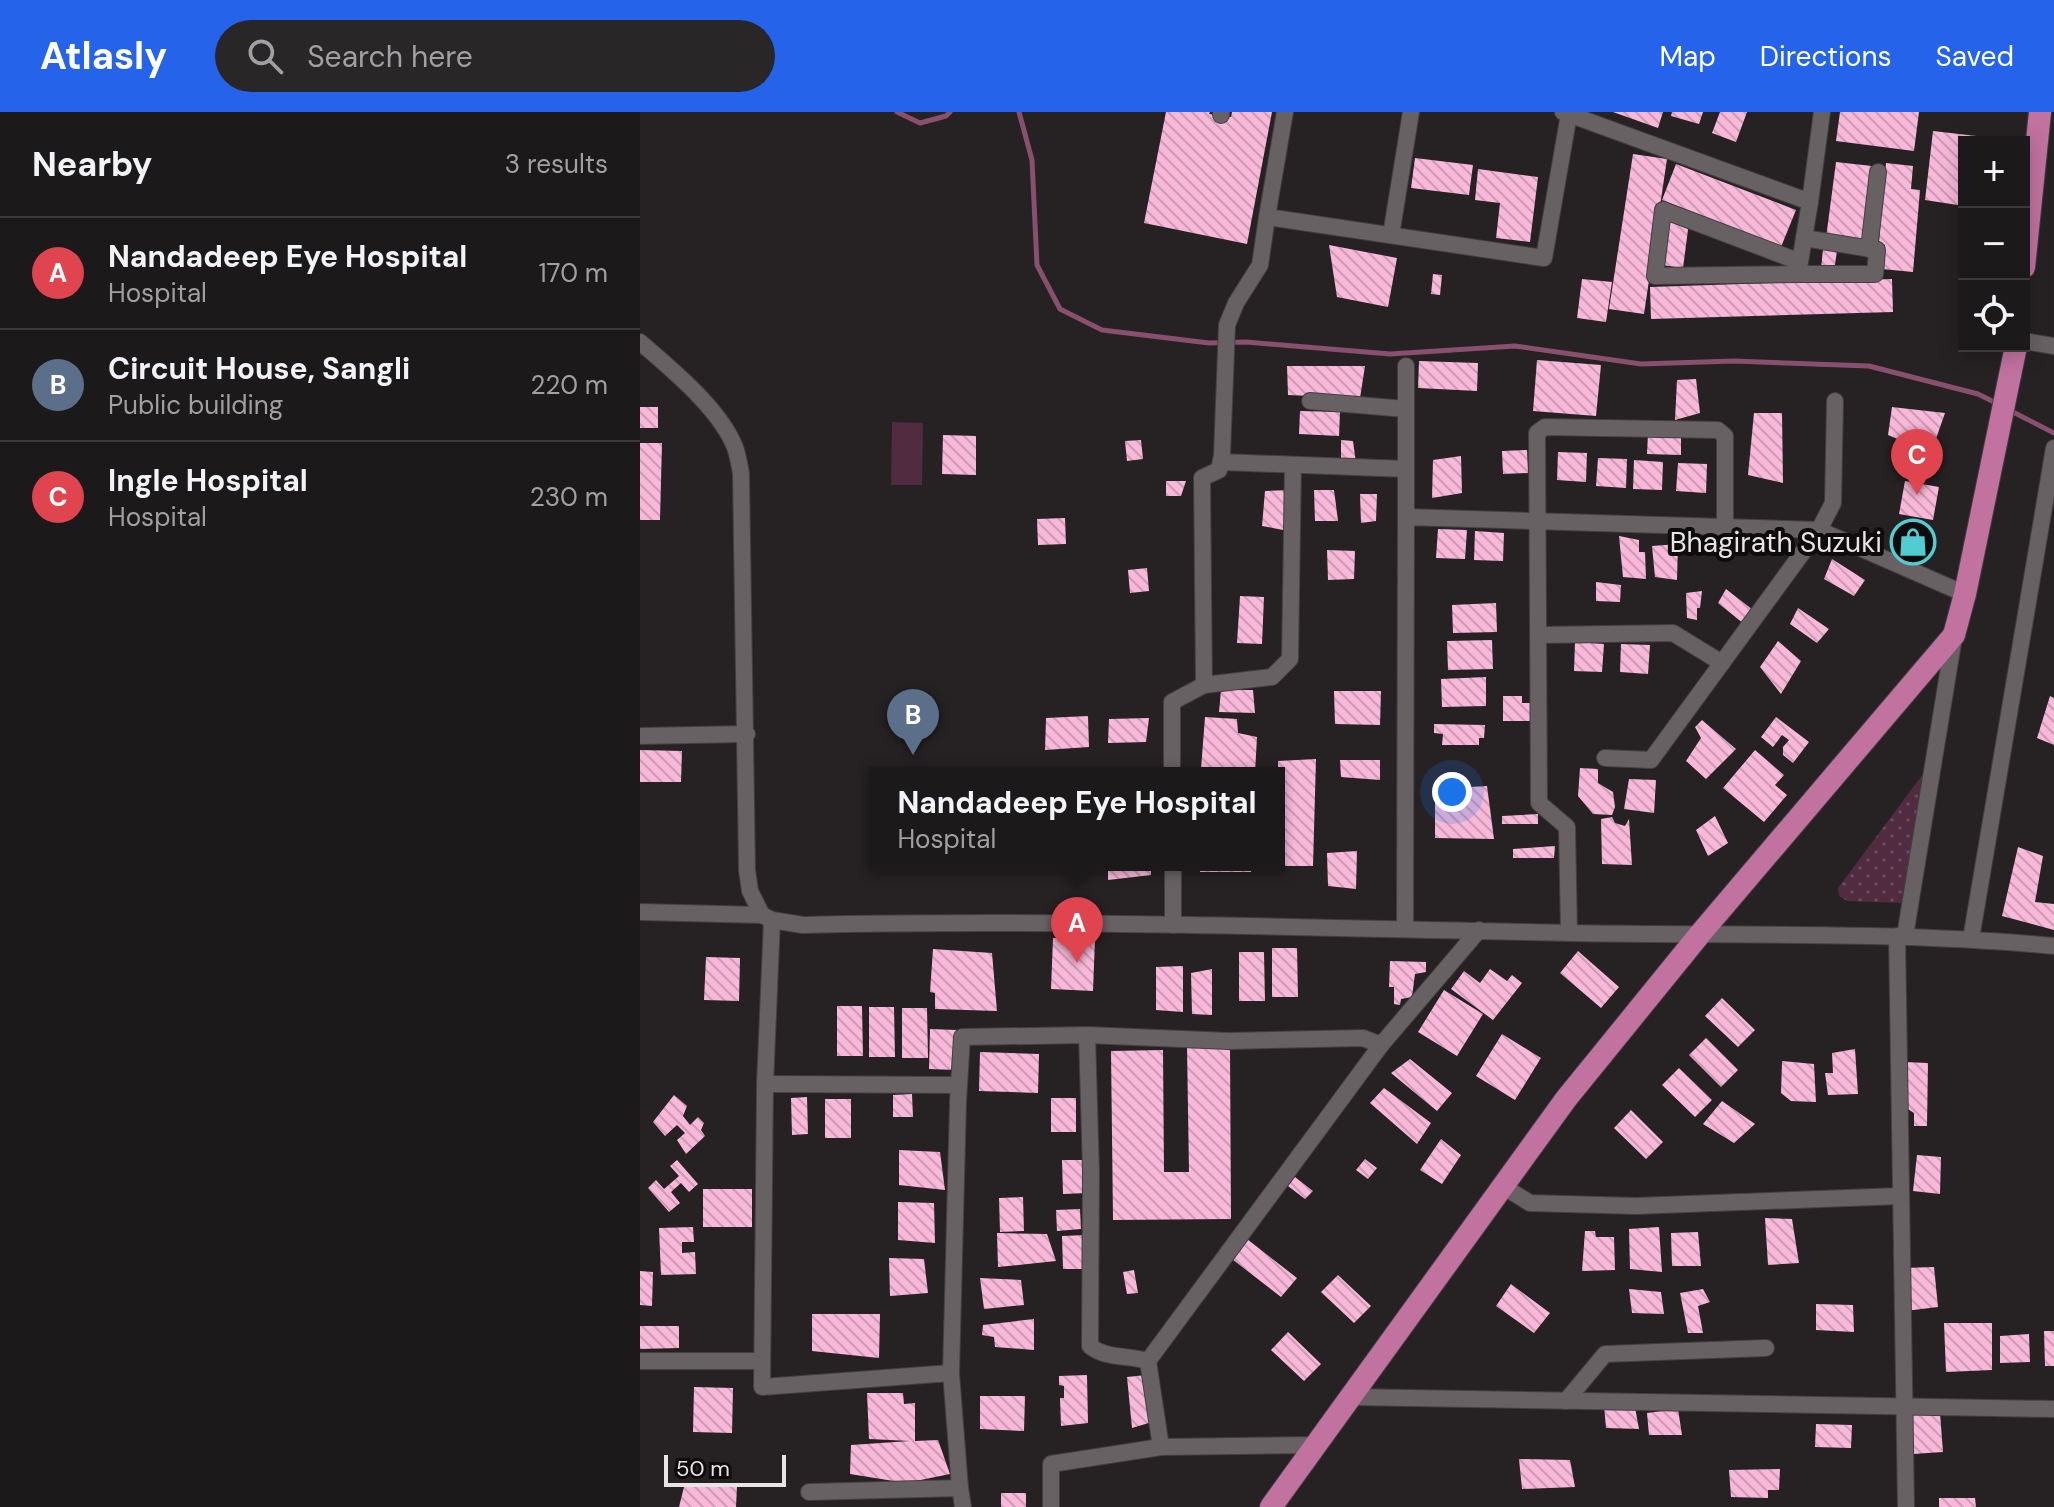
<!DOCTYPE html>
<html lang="en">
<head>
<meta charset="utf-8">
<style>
	body { margin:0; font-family:"DM Sans",sans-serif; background:#292627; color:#f1f3f6 }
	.controls { position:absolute; right:24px; top:24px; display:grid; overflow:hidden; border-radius:0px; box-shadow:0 4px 20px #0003 }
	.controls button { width:72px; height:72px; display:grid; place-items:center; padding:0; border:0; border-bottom:2px solid #3a3839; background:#1c191a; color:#f1f3f6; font:40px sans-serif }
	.scale { position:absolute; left:24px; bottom:20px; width:122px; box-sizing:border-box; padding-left:8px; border:4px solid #e8e4e6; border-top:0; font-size:22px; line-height:28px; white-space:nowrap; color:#e8e4e6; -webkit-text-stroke:6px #0d0b0c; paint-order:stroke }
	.you { position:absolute; left:812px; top:680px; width:28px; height:28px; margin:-20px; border:6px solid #fff; border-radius:50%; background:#1a73e8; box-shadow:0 0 0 12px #1a73e833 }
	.badge { display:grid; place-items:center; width:52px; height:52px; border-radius:50%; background:#2563eb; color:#fff; font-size:26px; font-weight:700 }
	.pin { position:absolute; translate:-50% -66px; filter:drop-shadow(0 2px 4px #0008) }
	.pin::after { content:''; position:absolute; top:42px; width:28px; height:24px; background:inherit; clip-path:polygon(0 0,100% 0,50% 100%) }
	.popup { position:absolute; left:229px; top:655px; width:416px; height:104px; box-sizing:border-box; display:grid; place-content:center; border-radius:0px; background:#1c191a; filter:drop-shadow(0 2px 6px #0005); font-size:26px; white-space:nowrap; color:#a0a0a2 }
	.popup b { font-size:30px; color:#f1f3f6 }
	.popup::after { content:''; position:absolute; left:50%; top:100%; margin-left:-16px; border:16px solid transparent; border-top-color:#1c191a }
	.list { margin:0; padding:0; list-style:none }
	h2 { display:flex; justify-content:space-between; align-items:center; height:104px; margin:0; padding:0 32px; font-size:34px }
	h2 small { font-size:26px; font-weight:400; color:#a0a0a2 }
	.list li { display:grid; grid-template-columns:52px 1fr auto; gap:24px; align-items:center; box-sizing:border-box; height:112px; padding:0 32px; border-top:2px solid #3a3839 }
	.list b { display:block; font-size:30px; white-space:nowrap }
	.list p { margin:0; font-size:26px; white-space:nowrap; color:#a0a0a2 }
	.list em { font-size:26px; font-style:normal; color:#a0a0a2 }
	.icon { flex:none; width:44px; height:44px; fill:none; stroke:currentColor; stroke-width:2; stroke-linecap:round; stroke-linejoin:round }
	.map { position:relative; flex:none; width:1414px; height:1395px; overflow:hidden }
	header { display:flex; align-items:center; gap:48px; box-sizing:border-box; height:112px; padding:0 40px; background:#2563eb; color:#fff }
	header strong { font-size:38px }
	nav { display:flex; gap:44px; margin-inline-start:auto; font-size:28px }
	.search { width:560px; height:72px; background:#292627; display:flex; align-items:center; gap:20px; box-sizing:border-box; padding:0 28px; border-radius:44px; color:#a0a0a2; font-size:30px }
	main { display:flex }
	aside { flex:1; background:#1c191a }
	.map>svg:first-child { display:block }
</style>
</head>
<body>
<header>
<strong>Atlasly</strong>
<div class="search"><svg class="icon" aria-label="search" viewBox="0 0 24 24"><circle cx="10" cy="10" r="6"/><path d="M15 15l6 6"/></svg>Search here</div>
<nav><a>Map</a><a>Directions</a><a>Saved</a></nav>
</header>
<main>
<aside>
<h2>Nearby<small>3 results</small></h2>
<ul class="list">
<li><span class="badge" style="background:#e0444e">A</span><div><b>Nandadeep Eye Hospital</b><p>Hospital</p></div><em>170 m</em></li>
<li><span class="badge" style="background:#5c6f8a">B</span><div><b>Circuit House, Sangli</b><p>Public building</p></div><em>220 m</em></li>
<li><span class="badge" style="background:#e0444e">C</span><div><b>Ingle Hospital</b><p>Hospital</p></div><em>230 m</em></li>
</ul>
</aside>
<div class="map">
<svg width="1414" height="1395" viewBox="0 0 1414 1395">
	<defs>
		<pattern id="grass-dots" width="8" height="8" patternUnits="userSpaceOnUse" patternTransform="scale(2)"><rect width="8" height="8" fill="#512c40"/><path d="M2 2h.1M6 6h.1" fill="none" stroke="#6a4a5c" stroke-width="1.8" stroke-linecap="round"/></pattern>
		<pattern id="building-back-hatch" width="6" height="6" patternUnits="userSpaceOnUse" patternTransform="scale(2)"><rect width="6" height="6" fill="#f9b8d9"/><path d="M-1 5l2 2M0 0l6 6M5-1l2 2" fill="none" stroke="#cc9bb4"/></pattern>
	</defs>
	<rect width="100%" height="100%" fill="#262123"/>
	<polygon fill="url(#grass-dots)" points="1292,650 1264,791 1207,789 1199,784 1198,776"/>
	<polygon fill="#512c40" points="252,310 283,311 282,373 251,373"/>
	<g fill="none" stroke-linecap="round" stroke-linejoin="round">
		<g stroke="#88506d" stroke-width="5">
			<polyline points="257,0 280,11 306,4 310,0"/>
			<polyline points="379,0 392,48 397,153 420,197 462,218 569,231 606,230 750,242 875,234 1001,252 1094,249 1229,254 1338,282 1356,291"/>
			<polyline points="1369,298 1414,321"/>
		</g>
	</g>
	<g fill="url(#building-back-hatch)">
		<polygon points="526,0 570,0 569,2 591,5 592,0 632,0 607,132 504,111"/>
		<polygon points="973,0 1023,0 1018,16"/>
		<polygon points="1032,0 1063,0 1059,12 1031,4"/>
		<polygon points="1080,0 1107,0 1096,30 1072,21"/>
		<polygon points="1200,0 1279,0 1274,39 1196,29"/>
		<polygon points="1293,19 1371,28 1371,30 1324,30 1324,94 1285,88"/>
		<polygon points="993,42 1027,47 1004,202 969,197"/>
		<polygon points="775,46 833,53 829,83 771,76"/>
		<polygon points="1196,50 1232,54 1222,131 1186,126"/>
		<polygon points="1246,51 1273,54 1271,77 1280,78 1273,160 1242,157 1245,133 1239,129"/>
		<polygon points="1036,52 1156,98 1141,135 1022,88"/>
		<polygon points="838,57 898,65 890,130 856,126 860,91 835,88"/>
		<polygon points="1028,107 1049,110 1043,156 1022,153"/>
		<polygon points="689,133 757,146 748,195 697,185"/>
		<polygon points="1183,137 1197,139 1194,159 1181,157"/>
		<polygon points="793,162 802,163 800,183 791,182"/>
		<polygon points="942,167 972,170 966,210 937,206"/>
		<polygon points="1252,167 1253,200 1011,207 1010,175"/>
		<polygon points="897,248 961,253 956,304 893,299"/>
		<polygon points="779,249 838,251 837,279 778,276"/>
		<polygon points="647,254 725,254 720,286 648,283"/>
		<polygon points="1056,267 1060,301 1035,308 1037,268"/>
		<rect x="0" y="295" width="18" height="21"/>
		<polygon points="1252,295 1305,301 1291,341 1248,323"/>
		<polygon points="660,299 700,300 699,324 659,322"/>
		<polygon points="1114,301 1142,301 1143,371 1108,363"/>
		<polygon points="1008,322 1041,323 1041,343 1007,342"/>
		<polygon points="303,323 336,324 336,363 302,362"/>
		<polygon points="501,328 503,347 487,349 485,329"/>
		<polygon points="701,328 713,329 716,351 701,348"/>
		<polygon points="0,331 22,331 20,408 0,408"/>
		<polygon points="887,338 888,361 863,362 862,339"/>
		<polygon points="918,340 947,341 946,370 917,368"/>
		<polygon points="821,344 822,381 792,386 793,348"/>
		<polygon points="958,346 987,347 986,376 956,374"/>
		<polygon points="994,348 1023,350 1022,378 993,377"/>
		<polygon points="1038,351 1067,352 1066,381 1036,379"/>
		<polygon points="526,369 546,369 541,384 526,384"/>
		<polygon points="1265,369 1299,375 1293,408 1259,402"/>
		<polygon points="650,378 649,419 622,414 625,379"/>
		<polygon points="674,378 694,378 698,409 675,409"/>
		<polygon points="720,382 737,382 736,409 721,411"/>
		<polygon points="425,406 426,432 398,433 397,407"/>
		<polygon points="798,417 827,418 825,447 796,446"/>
		<polygon points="835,419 864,421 863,449 834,448"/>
		<polygon points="979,424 999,428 999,440 1005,440 1006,467 983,465"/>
		<polygon points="1038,432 1037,468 1015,465 1012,434"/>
		<polygon points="687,438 715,439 714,467 688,468"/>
		<polygon points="1192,447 1225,468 1214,484 1184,467"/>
		<polygon points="507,456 509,479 490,481 488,458"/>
		<polygon points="956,470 981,473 980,490 956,489"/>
		<polygon points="1086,477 1113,498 1104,512 1078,491"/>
		<polygon points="1062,479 1060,496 1057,496 1057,508 1047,506 1046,481"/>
		<polygon points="600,484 624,485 622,532 597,531"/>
		<polygon points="856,491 857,520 813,521 812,493"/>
		<polygon points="1158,496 1189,517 1177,531 1150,512"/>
		<polygon points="852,528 853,557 808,558 807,529"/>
		<polygon points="1138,529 1161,549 1141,582 1120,555"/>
		<polygon points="935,530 964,532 962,560 934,559"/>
		<polygon points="981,532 1010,533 1008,562 980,560"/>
		<polygon points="846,565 846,594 802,595 801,567"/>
		<polygon points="581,578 613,578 615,601 579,600"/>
		<polygon points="694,579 741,579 740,613 695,612"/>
		<polygon points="863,584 882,584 882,591 890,591 890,609 863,609"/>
		<polygon points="1410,584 1414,586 1414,633 1397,626"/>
		<polygon points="448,604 449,635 405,638 406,606"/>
		<polygon points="565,605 597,607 598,621 617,625 615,661 561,657"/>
		<polygon points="1136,605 1169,630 1153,651 1143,643 1143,635 1149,628 1142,623 1133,635 1121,625"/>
		<polygon points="509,606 506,630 468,631 469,607"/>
		<polygon points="1062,608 1096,637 1066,667 1046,649 1061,626 1055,615"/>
		<polygon points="794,612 845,613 844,626 839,626 839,633 802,633 803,622 794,621"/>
		<polygon points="0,638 42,639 41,670 0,670"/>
		<polygon points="1115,638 1144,663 1135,673 1147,683 1124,710 1083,676"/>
		<polygon points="676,647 673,754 639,754 638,649"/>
		<polygon points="700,648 740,648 740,668 701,665"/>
		<polygon points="428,655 465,656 465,661 428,661"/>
		<polygon points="940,656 958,657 958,671 973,680 975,695 972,703 953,702 938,684"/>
		<polygon points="989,667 1016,668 1014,701 984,697"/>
		<polygon points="847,674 854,727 795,726 795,677"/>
		<polygon points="898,702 898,712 862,712 862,704"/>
		<polygon points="1075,704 1088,731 1068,744 1056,718"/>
		<polygon points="972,705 975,711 985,714 989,707 992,753 962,752 961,707"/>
		<polygon points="915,734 914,746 873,746 873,737"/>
		<polygon points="1378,735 1403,744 1395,790 1414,792 1414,818 1362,804"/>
		<polygon points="717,739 716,777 688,774 687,741"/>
		<polygon points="468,753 511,753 511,763 468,768"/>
		<polygon points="560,753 612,753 611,760 560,760"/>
		<polygon points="413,826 455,827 453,879 411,877"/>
		<polygon points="632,836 657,836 658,885 632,885"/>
		<polygon points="293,837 352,841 357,899 295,897 295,881 290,880"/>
		<polygon points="938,839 979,875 961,896 920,861"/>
		<polygon points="599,840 624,840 625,889 599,889"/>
		<polygon points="66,845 100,846 99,889 64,888"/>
		<polygon points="750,849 786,850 786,860 775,862 772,885 761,887 760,893 754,892 754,875 749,875"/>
		<polygon points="543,854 543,900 516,898 516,855"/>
		<polygon points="572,857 572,903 552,902 551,861"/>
		<polygon points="850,857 867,869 872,863 882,871 853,908 811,877 824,859 840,871"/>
		<polygon points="804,878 843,902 817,944 778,920"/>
		<polygon points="1082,886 1115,918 1098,935 1065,904"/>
		<polygon points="197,894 222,894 223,944 197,944"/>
		<polygon points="229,895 254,895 255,945 229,945"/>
		<polygon points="262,896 287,896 288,946 262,946"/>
		<polygon points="290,917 317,918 316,958 289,957"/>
		<polygon points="862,922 901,946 875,988 836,964"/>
		<polygon points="1066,926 1098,958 1081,975 1049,943"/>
		<polygon points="547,935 590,935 591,1107 473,1108 471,939 523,938 524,1060 549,1060"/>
		<polygon points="1215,937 1218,982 1188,983 1185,961 1193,961 1192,941"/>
		<polygon points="340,940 399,942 398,981 339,979"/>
		<polygon points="770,947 812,981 797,999 751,961"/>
		<polygon points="1142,949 1174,952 1176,990 1151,989 1141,981"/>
		<polygon points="1264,950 1288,951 1287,1014 1274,1014 1274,1001 1263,994"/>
		<polygon points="1039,956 1072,988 1055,1005 1022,973"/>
		<polygon points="744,976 791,1011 777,1032 730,991"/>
		<polygon points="272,982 273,1005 253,1005 253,983"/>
		<polygon points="34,983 47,994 43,1004 50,1013 58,1005 64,1011 61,1018 65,1024 46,1042 37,1028 45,1021 37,1013 25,1024 13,1010"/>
		<polygon points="167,985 168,1022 152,1023 151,986"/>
		<rect x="411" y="986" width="25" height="34"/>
		<rect x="185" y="987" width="26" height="39"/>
		<polygon points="1082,989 1115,1012 1094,1031 1063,1012"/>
		<polygon points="991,998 1023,1030 1006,1047 974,1016"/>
		<polygon points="801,1027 821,1043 802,1072 780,1058"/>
		<polygon points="259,1038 300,1040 305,1078 259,1073"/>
		<polygon points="1277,1043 1301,1045 1300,1082 1273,1079"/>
		<polygon points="725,1047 737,1056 728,1067 716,1058"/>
		<polygon points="37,1048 58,1072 49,1080 41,1071 31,1080 40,1091 29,1100 8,1076 16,1068 24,1077 39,1064 30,1054"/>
		<polygon points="422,1048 446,1048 447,1081 423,1082"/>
		<polygon points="655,1065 673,1079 665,1087 648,1074"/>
		<rect x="63" y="1077" width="49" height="38"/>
		<polygon points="383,1085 384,1119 360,1120 359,1086"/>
		<polygon points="258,1090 294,1091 295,1131 258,1128"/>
		<polygon points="440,1097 441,1117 417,1119 416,1098"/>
		<polygon points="1125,1106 1152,1107 1159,1151 1128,1153"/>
		<polygon points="53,1115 54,1130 42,1130 42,1141 55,1140 56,1162 21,1163 19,1116"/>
		<polygon points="1019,1115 1022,1160 990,1157 989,1117"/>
		<polygon points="945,1119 955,1119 956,1125 974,1125 975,1158 942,1159"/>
		<polygon points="1058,1120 1061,1154 1032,1154 1031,1121"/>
		<polygon points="357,1121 407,1122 416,1149 358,1155"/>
		<polygon points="446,1123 447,1157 423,1157 422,1124"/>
		<polygon points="607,1127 657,1166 641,1185 592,1147"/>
		<polygon points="249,1146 284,1147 288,1181 250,1184"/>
		<polygon points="1294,1155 1298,1195 1265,1199 1262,1156"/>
		<polygon points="494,1158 498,1181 487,1182 483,1160"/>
		<polygon points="0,1159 13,1160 12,1194 0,1193"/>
		<polygon points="698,1163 731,1194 714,1211 681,1180"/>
		<polygon points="340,1166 381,1168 384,1193 344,1197"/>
		<polygon points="871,1172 910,1201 894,1221 856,1194"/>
		<polygon points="989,1177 1021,1180 1024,1202 992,1201"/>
		<polygon points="1063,1177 1070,1190 1058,1194 1063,1221 1048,1221 1040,1181"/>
		<polygon points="1176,1192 1213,1193 1214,1220 1176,1218"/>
		<polygon points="172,1202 240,1202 239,1246 172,1239"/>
		<polygon points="394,1207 394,1238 355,1235 354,1225 342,1223 343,1213"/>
		<polygon points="1304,1211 1352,1211 1352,1258 1306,1260"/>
		<polygon points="0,1214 39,1214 39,1236 0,1237"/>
		<polygon points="1404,1219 1414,1219 1414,1254 1405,1254"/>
		<polygon points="648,1220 681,1252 664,1269 631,1238"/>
		<polygon points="1389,1222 1390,1250 1360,1251 1360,1224"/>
		<polygon points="447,1263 448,1311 421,1314 420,1286 424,1286 424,1274 419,1273 419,1264"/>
		<polygon points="506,1263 512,1310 492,1316 487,1265"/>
		<polygon points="54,1275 93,1276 92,1321 53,1320"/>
		<polygon points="227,1281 263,1281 264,1292 275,1291 275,1329 298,1328 310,1362 266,1371 210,1362 211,1333 270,1329 229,1327"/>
		<polygon points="340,1284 385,1284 384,1319 340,1317"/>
		<polygon points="994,1290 999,1317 966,1316 964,1294"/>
		<polygon points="1038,1297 1042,1323 1009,1323 1007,1301"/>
		<polygon points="1300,1301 1303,1340 1273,1342 1271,1303"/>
		<polygon points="1176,1312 1212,1313 1211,1336 1175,1335"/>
		<polygon points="879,1347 930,1348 935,1375 882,1377"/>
		<polygon points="1140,1357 1139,1378 1128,1378 1128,1386 1091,1385 1089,1358"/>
		<polygon points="44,1375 97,1375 96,1395 39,1395"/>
		<rect x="361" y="1381" width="25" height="14"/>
		<polygon points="1299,1386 1335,1386 1336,1395 1299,1395"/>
	</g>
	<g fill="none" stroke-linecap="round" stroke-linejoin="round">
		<g stroke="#433f41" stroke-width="18">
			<g id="minor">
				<polyline points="645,0 627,105 904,146 929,2"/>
				<polyline points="923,0 1170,90 1182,0"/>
				<polyline points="581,3 581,0"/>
				<polyline points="751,123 771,0"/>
				<polyline points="1229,137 1238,60"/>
				<polyline points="1160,150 1023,98 1015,164 1158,162 1170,90"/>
				<polyline points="1158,162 1235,162 1237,138 1164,126"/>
				<polyline points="1384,229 1414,234"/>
				<path d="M0 230C31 257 82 298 96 338 98 346 100 354 101 362L107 758 110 779 122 803"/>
				<polyline points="766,254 766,405"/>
				<polyline points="670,289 766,297"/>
				<polyline points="581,350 766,357"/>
				<polyline points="899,523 1033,521 1082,551"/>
				<polyline points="564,573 632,565 650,547 653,353"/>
				<polyline points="0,624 107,622"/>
				<polyline points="965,646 1011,648 1179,418 1193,391 1195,289"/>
				<polyline points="532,661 532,590 564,573 562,366 579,358 582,343 587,213 596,191 620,153 627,105"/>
				<polyline points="533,753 533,813"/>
				<path d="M0 800 122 803 132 808 163 813C418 807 675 816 930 821 1092 824 1253 819 1414 834"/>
				<polyline points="132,808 125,972 122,1275 311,1261 320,1376 169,1380"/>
				<polyline points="765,816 766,405 1179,418 1325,482"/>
				<polyline points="929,821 927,715 899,691 897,321 905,315 1078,318 1085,324 1085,415"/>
				<polyline points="1257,824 1266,1395"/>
				<polyline points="1265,824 1314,525"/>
				<polyline points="1331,827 1414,336"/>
				<path d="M447 923 451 1060 450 1234C466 1247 488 1243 508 1249"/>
				<polyline points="125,972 318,973"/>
				<polyline points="864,1075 890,1091 996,1094 1260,1084"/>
				<polyline points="0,1249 122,1249"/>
				<polyline points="311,1261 318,990 322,925 447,923 589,929 723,926 741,933"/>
				<polyline points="711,1285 1414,1297"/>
				<polyline points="926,1289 965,1242 1126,1236"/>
				<polyline points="676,1333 521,1335 508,1249 741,933 839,818"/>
				<polyline points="320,1376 323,1395"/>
				<polyline points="411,1395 411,1352 521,1335"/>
			</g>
		</g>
		<g stroke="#433f41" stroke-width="24">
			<g id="major">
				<polyline points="1384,155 1400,0"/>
				<polyline points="631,1395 926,987 1060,822 1314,523 1325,482 1376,234"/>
			</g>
		</g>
		<use href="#minor" stroke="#676164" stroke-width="16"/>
		<use href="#major" stroke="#c1729e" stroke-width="22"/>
	</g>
	<defs>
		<g id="shop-ring" transform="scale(2.3)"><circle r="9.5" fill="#0d0b0c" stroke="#52ccd0" stroke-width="1.5"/><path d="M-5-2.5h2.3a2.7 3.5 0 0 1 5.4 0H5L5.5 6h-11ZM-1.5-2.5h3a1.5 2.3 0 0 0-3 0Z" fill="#52ccd0"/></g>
	</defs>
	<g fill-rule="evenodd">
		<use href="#shop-ring" x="1273" y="430"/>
	</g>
	<g text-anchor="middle" stroke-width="8" stroke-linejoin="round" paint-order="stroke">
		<g font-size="28" fill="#e8e4e6" stroke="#0d0b0c" text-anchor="end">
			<text x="1242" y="440">Bhagirath Suzuki</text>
		</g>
	</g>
</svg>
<div class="controls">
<button>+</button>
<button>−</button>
<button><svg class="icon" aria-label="locate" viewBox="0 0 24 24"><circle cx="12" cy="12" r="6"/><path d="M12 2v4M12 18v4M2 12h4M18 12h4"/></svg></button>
</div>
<div class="scale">50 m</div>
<div class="you"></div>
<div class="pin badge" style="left:437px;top:851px;background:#e0444e">A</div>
<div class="popup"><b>Nandadeep Eye Hospital</b>Hospital</div>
<div class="pin badge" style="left:273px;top:643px;background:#5c6f8a">B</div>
<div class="pin badge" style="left:1277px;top:383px;background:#e0444e">C</div>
</div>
</main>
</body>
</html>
